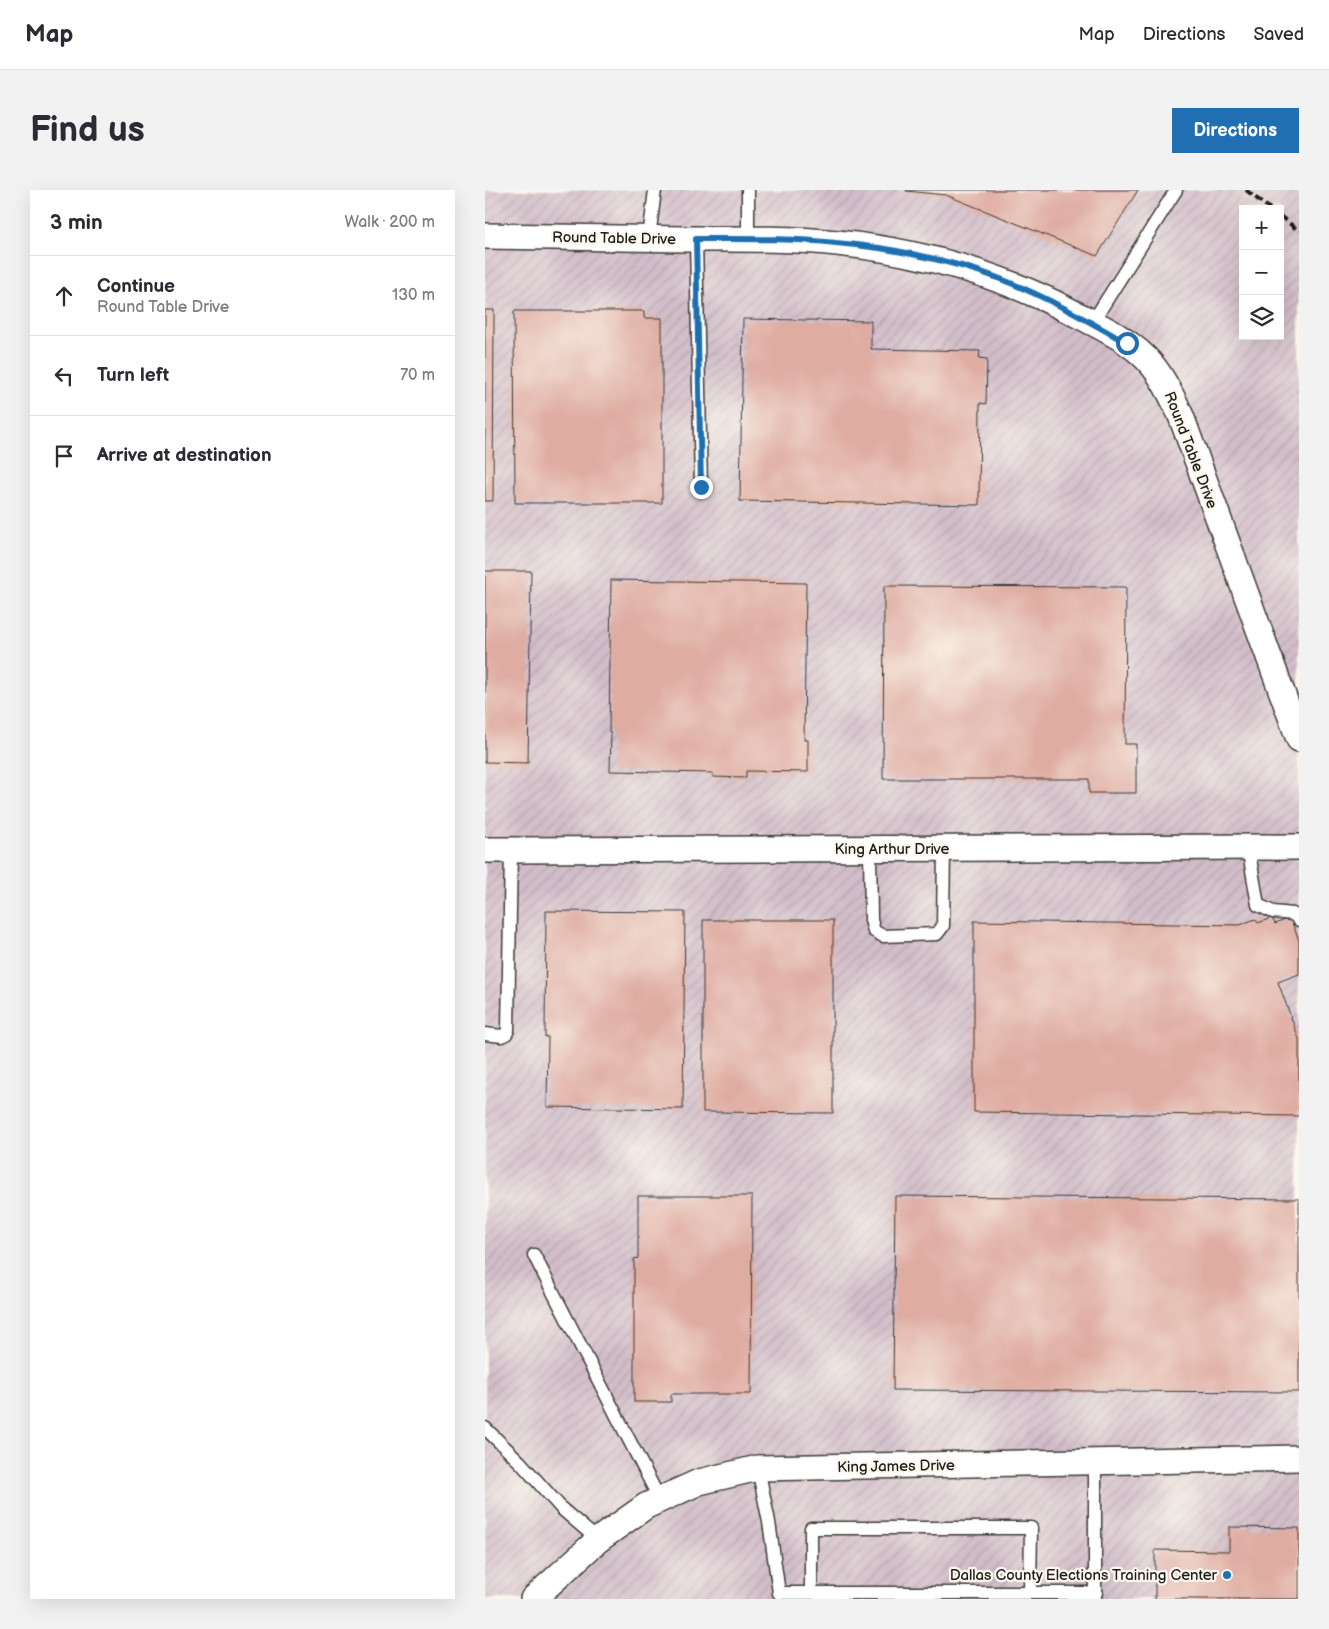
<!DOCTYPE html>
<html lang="en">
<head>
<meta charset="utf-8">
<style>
	body { margin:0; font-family:"Balsamiq Sans",sans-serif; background:#f2f2f3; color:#2b2b33 }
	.controls { position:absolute; right:15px; top:15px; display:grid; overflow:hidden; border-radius:0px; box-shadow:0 5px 20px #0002 }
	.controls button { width:45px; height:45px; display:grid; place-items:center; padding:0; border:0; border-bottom:1px solid #e1e1e2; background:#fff; color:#2b2b33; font:25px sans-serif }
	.stop { position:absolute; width:15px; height:15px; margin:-11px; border:4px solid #1f6fb2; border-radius:50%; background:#fff }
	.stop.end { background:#1f6fb2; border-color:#fff; box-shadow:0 1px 5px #0008 }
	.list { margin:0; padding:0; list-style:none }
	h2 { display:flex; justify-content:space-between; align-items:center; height:65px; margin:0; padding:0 20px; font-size:21px }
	h2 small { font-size:16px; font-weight:400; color:#7c7c81 }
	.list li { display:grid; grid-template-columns:32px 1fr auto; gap:15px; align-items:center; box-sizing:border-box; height:80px; padding:0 20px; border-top:1px solid #e1e1e2 }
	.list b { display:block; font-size:19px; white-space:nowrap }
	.list p { margin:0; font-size:16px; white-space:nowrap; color:#7c7c81 }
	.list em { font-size:16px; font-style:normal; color:#7c7c81 }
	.icon { flex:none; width:28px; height:28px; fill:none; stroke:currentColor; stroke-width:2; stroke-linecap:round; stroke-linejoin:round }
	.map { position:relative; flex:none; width:814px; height:1409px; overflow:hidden; border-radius:0px }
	header { display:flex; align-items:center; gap:30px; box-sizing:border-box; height:70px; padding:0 25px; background:#fff; border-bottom:1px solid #e1e1e2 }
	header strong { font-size:24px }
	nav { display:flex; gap:28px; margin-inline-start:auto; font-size:18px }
	.intro { display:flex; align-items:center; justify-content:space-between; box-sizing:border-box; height:120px; padding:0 30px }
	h1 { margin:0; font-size:35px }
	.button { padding:12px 22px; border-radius:0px; background:#1f6fb2; color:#fff; font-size:18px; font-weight:700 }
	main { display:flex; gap:30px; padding:0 30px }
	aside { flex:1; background:#fff; border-radius:0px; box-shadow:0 5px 20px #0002 }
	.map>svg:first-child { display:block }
</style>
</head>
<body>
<header>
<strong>Map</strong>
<nav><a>Map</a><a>Directions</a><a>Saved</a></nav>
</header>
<div class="intro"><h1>Find us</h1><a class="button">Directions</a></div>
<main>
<aside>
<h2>3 min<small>Walk · 200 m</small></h2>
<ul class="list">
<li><svg class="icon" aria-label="ahead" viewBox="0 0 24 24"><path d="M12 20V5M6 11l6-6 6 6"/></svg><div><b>Continue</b><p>Round Table Drive</p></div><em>130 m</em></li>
<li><svg class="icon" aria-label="left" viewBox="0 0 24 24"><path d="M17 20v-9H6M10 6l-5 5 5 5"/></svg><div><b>Turn left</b></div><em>70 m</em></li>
<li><svg class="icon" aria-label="arrive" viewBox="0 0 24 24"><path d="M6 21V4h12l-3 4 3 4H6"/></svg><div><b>Arrive at destination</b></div></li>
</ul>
</aside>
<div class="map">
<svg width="814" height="1409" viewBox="0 0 814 1409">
	<defs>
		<pattern id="industrial-furrows" width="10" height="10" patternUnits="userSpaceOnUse" patternTransform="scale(1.25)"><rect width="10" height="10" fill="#d1bdc9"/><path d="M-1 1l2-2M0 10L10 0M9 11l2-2" fill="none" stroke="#b3a2ac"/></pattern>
	</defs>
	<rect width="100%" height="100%" fill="#fbf7ec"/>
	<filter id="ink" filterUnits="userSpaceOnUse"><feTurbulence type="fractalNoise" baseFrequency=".02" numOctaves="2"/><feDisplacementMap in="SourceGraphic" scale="10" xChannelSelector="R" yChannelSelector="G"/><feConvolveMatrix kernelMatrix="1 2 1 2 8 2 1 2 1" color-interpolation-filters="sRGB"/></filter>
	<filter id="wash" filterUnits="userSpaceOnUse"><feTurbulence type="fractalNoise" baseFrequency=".0096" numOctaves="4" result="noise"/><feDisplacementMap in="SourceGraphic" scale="20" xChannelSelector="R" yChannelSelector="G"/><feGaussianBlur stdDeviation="1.12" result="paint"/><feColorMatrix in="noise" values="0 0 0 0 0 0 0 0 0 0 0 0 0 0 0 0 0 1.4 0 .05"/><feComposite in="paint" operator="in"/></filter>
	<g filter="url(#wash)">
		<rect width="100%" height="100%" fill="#f5e5cc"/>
		<path fill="url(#industrial-furrows)" fill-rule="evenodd" d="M0 0H814V1409H0ZM758 19H795V146H758Z"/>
		<g id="blocks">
			<g fill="#dfaca2">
				<polygon points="421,0 653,0 612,66 461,5 421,1"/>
				<polygon points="0,120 9,120 8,311 0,311"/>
				<polygon points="29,121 159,121 159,128 177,128 177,313 30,313"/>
				<polygon points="258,129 386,131 386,159 495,161 494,168 502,169 501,214 495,213 494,315 255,311"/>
				<polygon points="0,381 46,381 43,573 0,572"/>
				<polygon points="126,390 321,393 319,550 323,550 323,582 261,581 261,588 228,587 228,583 125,581 126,543 124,543"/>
				<polygon points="399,396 641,397 640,554 651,554 651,603 604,603 604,589 398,589"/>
				<polygon points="61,721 200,722 198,919 62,917 63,847 60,847"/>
				<polygon points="787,728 790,734 805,728 814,750 814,784 793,792 814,849 814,926 489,922 489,731 755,735 770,729 773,733"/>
				<polygon points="218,730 348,730 348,923 218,922"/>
				<polygon points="153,1006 267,1006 266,1204 186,1204 186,1212 149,1212 149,1069 153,1068"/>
				<polygon points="410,1006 814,1009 814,1202 408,1200"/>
				<polygon points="744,1337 814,1338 814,1409 670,1409 670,1360 744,1361"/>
			</g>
		</g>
	</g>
	<g filter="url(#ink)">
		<use href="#blocks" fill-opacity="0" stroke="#3d3a36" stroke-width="1"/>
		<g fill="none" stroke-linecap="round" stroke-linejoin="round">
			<g stroke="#3d3a36" stroke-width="15">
				<g id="service">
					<polyline points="263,0 263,49"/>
					<polyline points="164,48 170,0"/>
					<polyline points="211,49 216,297"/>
					<polyline points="607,133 691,0"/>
					<polyline points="763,657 773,715 788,722 808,724 814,730"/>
					<polyline points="385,659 386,730 389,741 398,746 452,744 458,736 459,659"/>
					<polyline points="0,844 17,846 21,844 23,840 26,660"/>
					<polyline points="49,1065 175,1310"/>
					<polyline points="0,1238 35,1272 77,1319 113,1350"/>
					<polyline points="610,1272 610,1409"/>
					<polyline points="273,1278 284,1332 294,1403 611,1403"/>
					<polyline points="326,1403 326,1338 546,1338 545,1403"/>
				</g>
			</g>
			<g stroke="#3d3a36" stroke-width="28">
				<g id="minor">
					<path d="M0 46C67 47 134 48 201 49 251 49 302 48 352 53 433 61 511 83 583 120 612 135 647 150 668 176 680 191 688 208 696 226L814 549"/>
					<polyline points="0,660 814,657"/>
					<polyline points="48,1409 113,1350 161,1316 214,1292 273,1278 814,1268"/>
				</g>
			</g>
			<use href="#service" stroke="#fff" stroke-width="12"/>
			<use href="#minor" stroke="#fff" stroke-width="25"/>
			<g stroke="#1c1c1c" stroke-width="4" stroke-dasharray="8 4" stroke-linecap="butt">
				<polyline points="761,0 785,19"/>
				<polyline points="795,26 814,41"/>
			</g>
		</g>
	</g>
	<g fill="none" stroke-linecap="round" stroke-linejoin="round" filter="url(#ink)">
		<path stroke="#1f6fb2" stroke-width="6" d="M216 297 211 49C258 49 305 48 351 53 402 57 465 70 513 88 558 105 600 129 642 153"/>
	</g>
	<circle fill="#1f6fb2" stroke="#fbf7ec" stroke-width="2" cx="742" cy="1385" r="5"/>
	<g text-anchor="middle" stroke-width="4.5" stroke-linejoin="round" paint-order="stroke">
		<g font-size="15" fill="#1c1c1c" stroke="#fbf7ec">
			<text transform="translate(129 48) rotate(1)" y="5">Round Table Drive</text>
			<text transform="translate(706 260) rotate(69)" y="5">Round Table Drive</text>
			<text x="407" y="664">King Arthur Drive</text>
			<text transform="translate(411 1276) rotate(-1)" y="5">King James Drive</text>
		</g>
		<g font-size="15" fill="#1c1c1c" stroke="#fbf7ec" text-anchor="end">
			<text x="732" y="1390">Dallas County Elections Training Center</text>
		</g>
	</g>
</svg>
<div class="controls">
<button>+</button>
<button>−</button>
<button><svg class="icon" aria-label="layers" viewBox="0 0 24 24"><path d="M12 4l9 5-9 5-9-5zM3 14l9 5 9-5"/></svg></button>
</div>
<div class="stop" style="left:642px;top:153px"></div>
<div class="stop end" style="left:216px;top:297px"></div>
</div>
</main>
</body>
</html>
